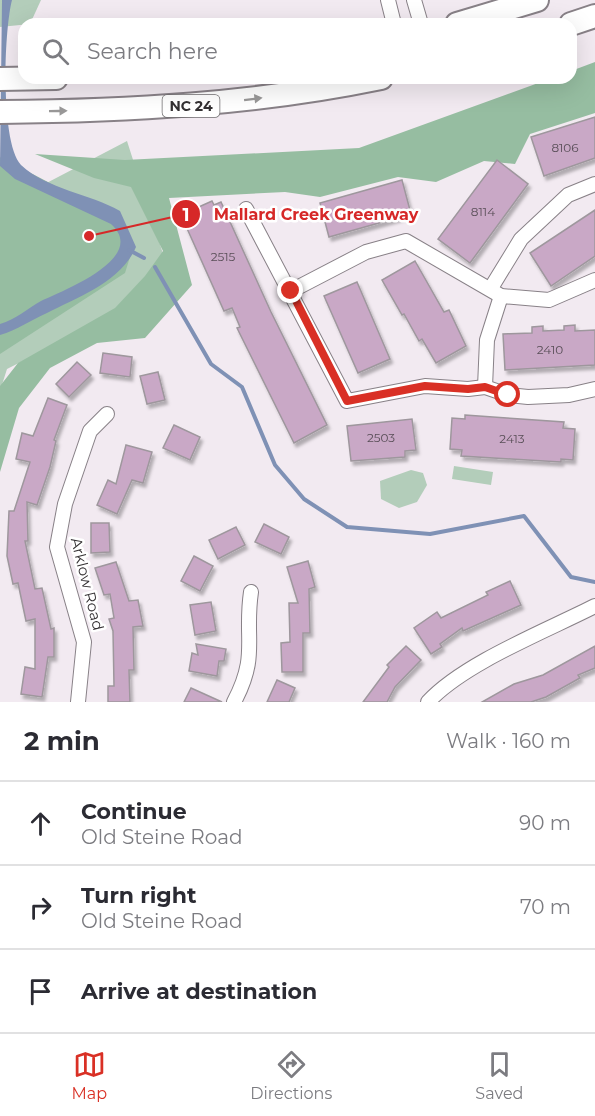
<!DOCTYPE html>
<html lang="en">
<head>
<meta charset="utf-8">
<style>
	body { margin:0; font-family:Montserrat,sans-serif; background:#f7f7f7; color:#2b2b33 }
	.stop { position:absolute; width:18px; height:18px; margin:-14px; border:4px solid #d93025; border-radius:50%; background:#fff }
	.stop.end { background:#d93025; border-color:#fff; box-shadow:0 2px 6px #0008 }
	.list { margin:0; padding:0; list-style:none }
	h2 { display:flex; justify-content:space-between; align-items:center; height:78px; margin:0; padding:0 24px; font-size:26px }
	h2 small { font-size:20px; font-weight:400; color:#7c7c81 }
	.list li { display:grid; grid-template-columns:39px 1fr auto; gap:18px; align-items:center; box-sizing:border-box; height:84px; padding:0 24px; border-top:2px solid #e1e1e2 }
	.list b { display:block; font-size:22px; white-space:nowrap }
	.list p { margin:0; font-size:20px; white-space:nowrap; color:#7c7c81 }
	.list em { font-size:20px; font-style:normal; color:#7c7c81 }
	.icon { flex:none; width:33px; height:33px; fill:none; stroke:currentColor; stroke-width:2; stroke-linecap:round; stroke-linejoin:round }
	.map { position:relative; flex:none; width:595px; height:702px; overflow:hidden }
	.search { position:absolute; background:#fff; box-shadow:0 6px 24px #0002; left:18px; right:18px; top:18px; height:66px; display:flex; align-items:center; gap:15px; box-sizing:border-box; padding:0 21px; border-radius:18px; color:#7c7c81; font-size:22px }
	.sheet { height:330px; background:#fff }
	nav { display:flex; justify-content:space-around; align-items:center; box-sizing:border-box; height:84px; border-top:2px solid #e1e1e2; background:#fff; font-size:16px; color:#7c7c81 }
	nav a { display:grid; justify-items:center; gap:3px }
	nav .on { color:#d93025 }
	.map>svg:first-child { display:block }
</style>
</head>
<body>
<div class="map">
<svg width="595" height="702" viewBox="0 0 595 702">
	<defs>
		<filter id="shadow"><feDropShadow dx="2.5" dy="4" stdDeviation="1.5" flood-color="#0004"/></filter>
	</defs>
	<rect width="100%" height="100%" fill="#f2eaf1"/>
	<g fill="#b3cdba">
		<polygon points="0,0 41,0 30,24 0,27"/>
		<polygon points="127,141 173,285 7,369 0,391 0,306 37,188"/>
		<polygon points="454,466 493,472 491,485 452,479"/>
		<polygon points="411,470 423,473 427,485 417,502 399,508 381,499 380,481"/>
	</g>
	<g fill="#96bda1">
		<polygon points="595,62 595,113 530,134 515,164 484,161 436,182 398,177 320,197 285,192 169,198 192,285 145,338 97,343 50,368 19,408 0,472 0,386 18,363 115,308 145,276 163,251 131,187 94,178 35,154 125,160 359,148 552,78 571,78 571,71"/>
		<polygon points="0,157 94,206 134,244 125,273 0,354"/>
	</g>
	<path fill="#7f91b5" d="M2 0H12C4 31 0 143 21 165 48 190 89 193 120 211L136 247C121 282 78 297 47 313 31 320 17 330 0 335V324C16 319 27 309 41 301 62 291 149 258 111 224L15 179 0 166Z"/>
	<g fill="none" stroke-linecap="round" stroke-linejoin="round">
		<g stroke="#7f91b5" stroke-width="4">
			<polyline points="129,250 144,258"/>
			<polyline points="155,267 211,364 242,387 275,465 304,499 347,527 430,534 524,516 571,577 595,582"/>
		</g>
	</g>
	<g fill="#c9a8c6" stroke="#9e979d" stroke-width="1.5" filter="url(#shadow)">
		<polygon points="595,117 595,158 544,176 531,137"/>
		<polygon points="497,160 528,184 470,263 438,239"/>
		<polygon points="402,180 411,214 329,237 320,203"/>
		<polygon points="212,201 214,205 221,202 271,312 327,425 294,443 237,328 240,327 232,308 224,311 181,215"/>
		<polygon points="595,210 595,256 551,286 530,253"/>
		<polygon points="415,261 444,312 449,310 466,346 436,363 422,339 419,341 404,314 402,315 382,280"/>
		<polygon points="357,282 390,359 358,373 324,296"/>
		<polygon points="575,325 575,331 595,330 595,365 505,370 503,334 532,333 532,327 543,326 543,331 564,330 564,326"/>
		<polygon points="103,353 132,357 130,377 100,373"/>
		<polygon points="77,362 91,375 69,397 56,384"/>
		<polygon points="158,372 165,400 147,404 140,376"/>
		<polygon points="48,398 67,405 54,440 56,441 50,467 37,505 27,502 28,541 25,541 35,589 42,588 51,629 54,628 54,657 48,657 42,697 21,694 25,667 35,669 35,619 26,621 18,583 13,584 7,556 9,511 14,511 30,462 16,459 22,433 33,436"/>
		<polygon points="465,415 564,422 563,428 575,429 573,460 561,459 561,462 461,456 462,450 450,449 452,418 465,419"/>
		<polygon points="412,419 416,450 405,451 405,457 351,461 347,426"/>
		<polygon points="174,425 200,437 190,460 163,448"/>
		<polygon points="126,445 152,452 143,483 132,480 117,514 97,505 108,480 116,484"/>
		<polygon points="91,523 109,523 110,552 91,553"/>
		<polygon points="264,524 289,537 281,554 255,542"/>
		<polygon points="236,527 245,545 218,559 209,540"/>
		<polygon points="194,556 213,566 200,591 181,581"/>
		<polygon points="308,561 315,587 309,589 310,633 303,633 303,672 282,672 281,643 290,642 289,603 298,603 287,567"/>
		<polygon points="116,562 129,601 138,600 143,626 133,627 134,670 129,670 130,702 108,702 108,686 114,686 113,631 109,619 114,618 110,594 104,595 95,568"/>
		<polygon points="510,581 521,605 463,631 462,628 440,644 442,647 431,654 414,628 437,612 441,618 488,595 486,592"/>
		<polygon points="211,602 216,631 195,635 190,605"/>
		<polygon points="196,644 226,649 224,661 219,661 217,676 189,671 192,653 198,655"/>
		<polygon points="406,646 421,660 395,687 387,702 363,702 389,667 387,665"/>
		<polygon points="595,646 595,668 578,675 580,678 546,697 531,702 482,702 514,684 543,675"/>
		<polygon points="277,680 295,688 289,702 267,702"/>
		<polygon points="191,688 222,702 184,702"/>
	</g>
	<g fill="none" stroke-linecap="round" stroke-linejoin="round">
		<g stroke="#888187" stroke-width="16">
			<g id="street">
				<polyline points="388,0 394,24"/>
				<polyline points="414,0 421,24"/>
				<polyline points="246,209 347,401 425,386 468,389 485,387 508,395 528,397 569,395 595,389"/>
				<polyline points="491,288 521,239 568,195 595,184"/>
				<polyline points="291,291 366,252 406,241 501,296 549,300 595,280"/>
				<polyline points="485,387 487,340 501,296"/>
				<polyline points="78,702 84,642 57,547 65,504 90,431 107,414"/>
				<path d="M234 702C259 655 244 639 251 592"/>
				<path d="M428 702C464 663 546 631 595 606"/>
			</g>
		</g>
		<g stroke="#888187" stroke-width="26">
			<g id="primary">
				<polyline points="457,24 537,0"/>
				<polyline points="571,24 595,16"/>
				<polyline points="0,79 56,78"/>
				<path d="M0 112C128 111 255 104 381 78"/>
			</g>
		</g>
		<use href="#street" stroke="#fff" stroke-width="14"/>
		<use href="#primary" stroke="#fff" stroke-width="22"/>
	</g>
	<defs><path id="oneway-solid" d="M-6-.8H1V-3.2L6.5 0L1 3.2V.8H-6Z" transform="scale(1.5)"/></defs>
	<g fill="#999898">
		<use href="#oneway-solid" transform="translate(253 99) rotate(-7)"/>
		<use href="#oneway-solid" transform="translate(58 111) rotate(-1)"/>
	</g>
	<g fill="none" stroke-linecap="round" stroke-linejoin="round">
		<polyline stroke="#d93025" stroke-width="8" points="291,291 347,401 425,386 468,389 485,387 508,395"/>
	</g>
	<g text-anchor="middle" stroke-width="5" stroke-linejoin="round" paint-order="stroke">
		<g font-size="12" fill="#584e57">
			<text x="565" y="152">8106</text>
			<text x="483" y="216">8114</text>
			<text x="223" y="261">2515</text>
			<text x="550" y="354">2410</text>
			<text x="381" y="442">2503</text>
			<text x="512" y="443">2413</text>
		</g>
		<rect fill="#fff" stroke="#706e70" stroke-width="1.5" x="162.5" y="95" width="57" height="22" rx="4.5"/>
		<g font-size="14" font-weight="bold" fill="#333032">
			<text x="191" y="111">NC 24</text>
		</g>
		<g font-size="15" fill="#333032" stroke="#fff">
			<text transform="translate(87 584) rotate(76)" y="5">Arklow Road</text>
		</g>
	</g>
	<path fill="none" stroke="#d62828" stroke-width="2" d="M89 236L186 214"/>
	<g fill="#d62828" stroke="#fff" stroke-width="2">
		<circle cx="89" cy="236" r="6"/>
		<circle cx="186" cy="214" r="15"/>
	</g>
	<g font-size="18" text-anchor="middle" font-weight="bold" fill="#fff">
		<text x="186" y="221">1</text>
	</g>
	<g font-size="16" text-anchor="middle" font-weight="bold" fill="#d62828" stroke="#fff" stroke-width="5" stroke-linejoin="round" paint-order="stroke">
		<text x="316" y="220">Mallard Creek Greenway</text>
	</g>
</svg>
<div class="stop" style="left:508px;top:395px"></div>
<div class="stop end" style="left:291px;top:291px"></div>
<div class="search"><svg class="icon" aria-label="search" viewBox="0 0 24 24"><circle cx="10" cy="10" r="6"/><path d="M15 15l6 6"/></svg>Search here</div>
</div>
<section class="sheet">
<h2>2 min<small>Walk · 160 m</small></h2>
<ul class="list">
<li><svg class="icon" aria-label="ahead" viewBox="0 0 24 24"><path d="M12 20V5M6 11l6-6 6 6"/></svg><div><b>Continue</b><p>Old Steine Road</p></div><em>90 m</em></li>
<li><svg class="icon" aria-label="right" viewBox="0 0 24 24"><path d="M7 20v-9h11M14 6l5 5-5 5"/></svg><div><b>Turn right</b><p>Old Steine Road</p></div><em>70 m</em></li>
<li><svg class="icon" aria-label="arrive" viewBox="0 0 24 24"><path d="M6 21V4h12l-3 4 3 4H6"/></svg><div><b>Arrive at destination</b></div></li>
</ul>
</section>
<nav>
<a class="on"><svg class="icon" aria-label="map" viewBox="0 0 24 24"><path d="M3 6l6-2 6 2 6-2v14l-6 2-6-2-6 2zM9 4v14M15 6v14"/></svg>Map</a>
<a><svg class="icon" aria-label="directions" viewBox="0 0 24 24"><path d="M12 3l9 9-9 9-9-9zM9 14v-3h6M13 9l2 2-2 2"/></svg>Directions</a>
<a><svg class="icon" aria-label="saved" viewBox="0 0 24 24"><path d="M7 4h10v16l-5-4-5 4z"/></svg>Saved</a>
</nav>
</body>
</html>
